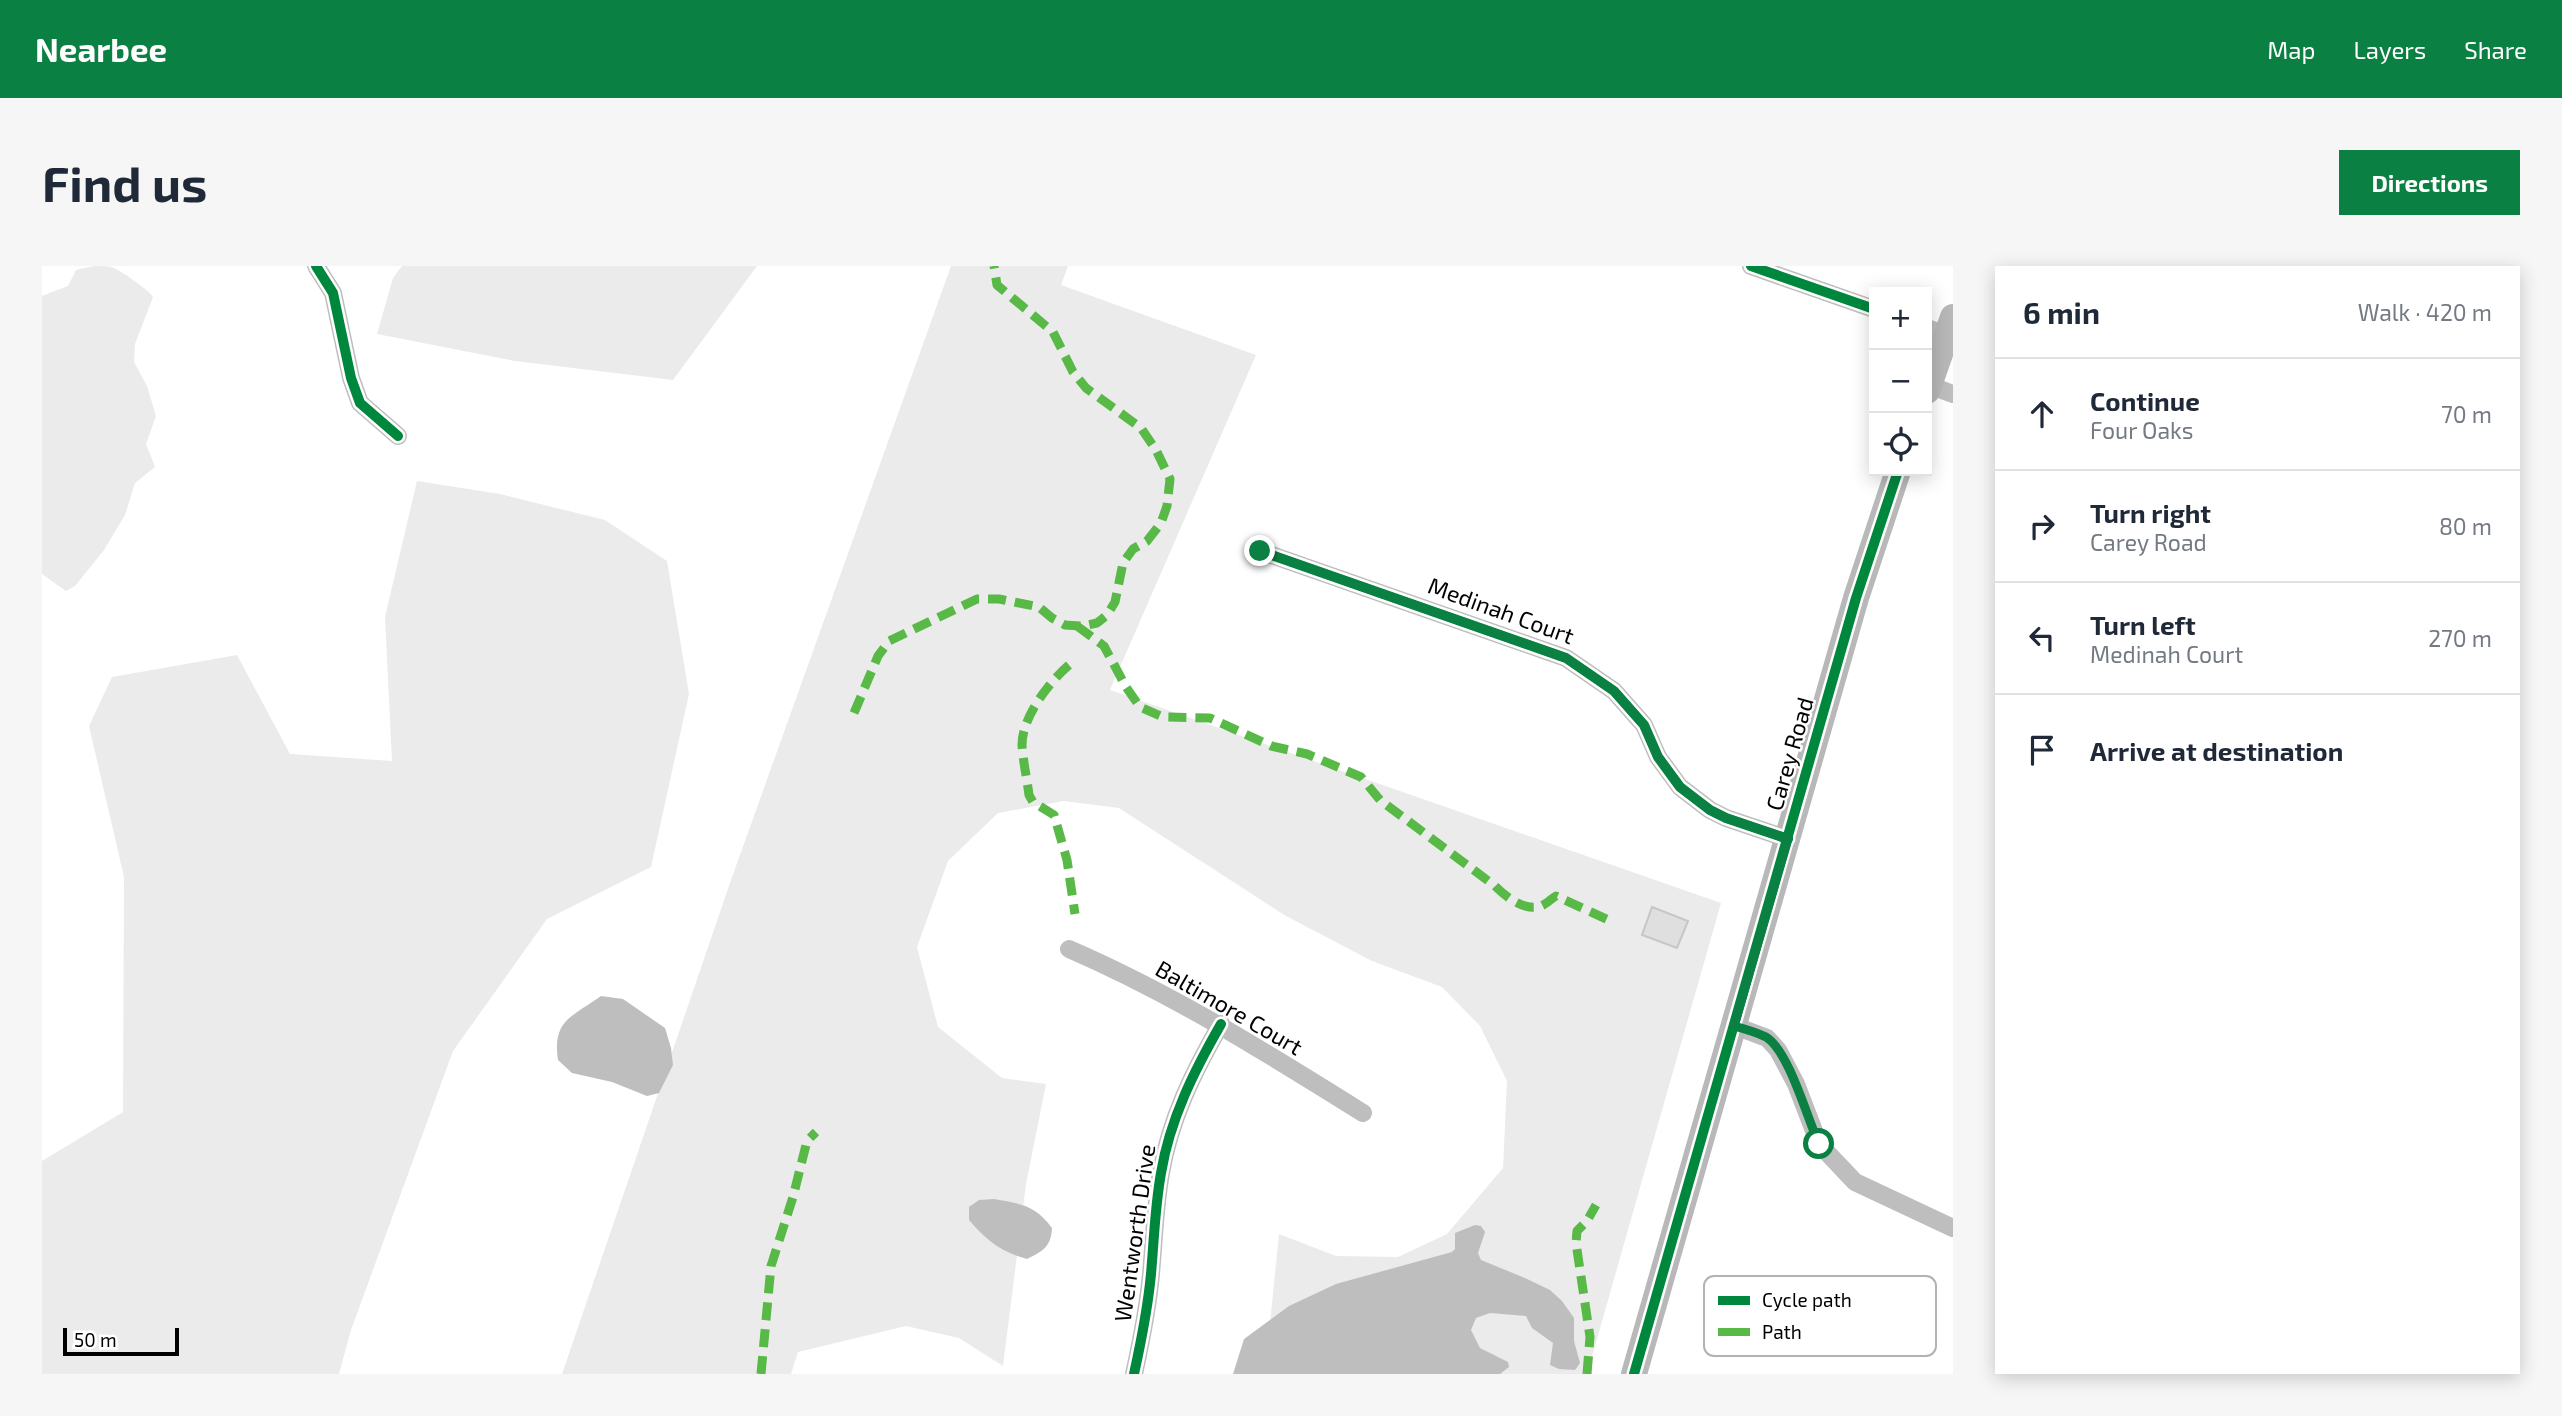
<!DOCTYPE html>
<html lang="en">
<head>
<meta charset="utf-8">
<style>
	body { margin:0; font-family:"Exo 2",sans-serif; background:#f6f6f7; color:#1f2937 }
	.controls { position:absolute; right:21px; top:21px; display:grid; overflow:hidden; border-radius:0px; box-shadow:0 4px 18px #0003 }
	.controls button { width:63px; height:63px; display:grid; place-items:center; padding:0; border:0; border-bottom:2px solid #e0e1e3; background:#fff; color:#1f2937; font:35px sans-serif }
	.scale { position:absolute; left:21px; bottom:18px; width:116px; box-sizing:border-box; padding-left:7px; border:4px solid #000; border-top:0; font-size:19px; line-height:24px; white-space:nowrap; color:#000; -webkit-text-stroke:5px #fff; paint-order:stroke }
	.stop { position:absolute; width:21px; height:21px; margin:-16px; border:5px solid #0b8043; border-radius:50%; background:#fff }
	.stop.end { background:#0b8043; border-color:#fff; box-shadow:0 2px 7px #0008 }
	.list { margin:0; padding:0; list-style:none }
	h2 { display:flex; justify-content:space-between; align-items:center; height:91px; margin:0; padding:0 28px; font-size:30px }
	h2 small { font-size:23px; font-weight:400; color:#747a83 }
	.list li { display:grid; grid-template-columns:46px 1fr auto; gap:21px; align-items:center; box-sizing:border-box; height:112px; padding:0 28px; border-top:2px solid #e0e1e3 }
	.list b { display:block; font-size:26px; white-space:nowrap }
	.list p { margin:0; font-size:23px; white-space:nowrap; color:#747a83 }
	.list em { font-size:23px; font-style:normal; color:#747a83 }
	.icon { flex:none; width:38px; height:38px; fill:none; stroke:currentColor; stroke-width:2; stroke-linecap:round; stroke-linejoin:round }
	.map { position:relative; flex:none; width:1911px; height:1108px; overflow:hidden; border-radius:0px }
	header { display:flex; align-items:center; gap:42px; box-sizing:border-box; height:98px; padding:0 35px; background:#0b8043; color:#fff }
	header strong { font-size:33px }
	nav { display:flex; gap:38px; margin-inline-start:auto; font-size:24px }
	.intro { display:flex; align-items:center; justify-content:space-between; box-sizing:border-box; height:168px; padding:0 42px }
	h1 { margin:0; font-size:49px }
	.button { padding:18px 32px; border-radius:0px; background:#0b8043; color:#fff; font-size:24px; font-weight:700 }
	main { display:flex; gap:42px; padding:0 42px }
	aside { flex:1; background:#fff; border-radius:0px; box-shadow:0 4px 18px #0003 }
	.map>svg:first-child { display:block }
</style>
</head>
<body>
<header>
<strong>Nearbee</strong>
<nav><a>Map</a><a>Layers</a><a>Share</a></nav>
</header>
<div class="intro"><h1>Find us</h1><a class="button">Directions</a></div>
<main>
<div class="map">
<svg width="1911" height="1108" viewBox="0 0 1911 1108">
	<rect width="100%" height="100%" fill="#fff"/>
	<g fill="#ebebeb">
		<path d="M52 0C57 0 64 0 69 1 76 2 108 25 111 31L93 78 92 96 105 120 114 150 104 178 113 201 93 217 83 249 62 284 33 320 24 325 0 308V30L26 20 34 4Z"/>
		<polygon points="360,0 715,0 631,114 473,95 335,68 351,12"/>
		<polygon points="909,0 1026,0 1019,19 1214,89 1068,424 1679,637 1545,1108 1215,1108 1228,1057 1237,968 1294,990 1356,991 1405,968 1461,902 1465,815 1438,760 1400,721 1330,695 1244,650 1077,542 1022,535 956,547 906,595 875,681 896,761 960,812 1004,818 984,918 961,1100 917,1072 864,1060 756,1086 749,1108 520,1108 689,614"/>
		<polygon points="375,215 458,228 563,254 625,295 647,428 609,601 505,653 411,785 309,1064 297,1108 0,1108 0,895 81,846 82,611 47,460 70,411 195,389 248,488 350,495 343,351"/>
	</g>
	<g fill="#bebebe">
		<path d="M559 730 581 733 623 762 629 782 631 799 617 827 605 830 570 816 530 807 516 794C510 754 530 751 559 730Z"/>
		<path d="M952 933C979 938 993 939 1010 962 1009 981 1001 985 985 993 959 986 944 974 927 954V941L937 934Z"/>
		<polygon points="1433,959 1439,960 1443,966 1436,987 1439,994 1483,1012 1508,1024 1520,1035 1532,1052 1532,1075 1538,1097 1533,1104 1517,1103 1508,1099 1511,1077 1490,1062 1484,1050 1448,1047 1434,1052 1429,1064 1438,1082 1466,1096 1467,1101 1458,1108 1191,1108 1202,1073 1247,1040 1294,1018 1410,986 1413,983 1413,967"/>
	</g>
	<polygon fill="#dfdfdf" stroke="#c6c6c6" stroke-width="2" points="1610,641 1646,655 1635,682 1600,669"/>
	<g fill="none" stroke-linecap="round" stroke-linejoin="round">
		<g stroke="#bebebe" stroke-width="18">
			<polyline points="274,0 291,27 309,112 318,137 356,170"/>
			<polyline points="1709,0 1832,43"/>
			<polyline points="1885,62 1905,69"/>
			<polyline points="1887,119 1911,128"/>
			<polyline points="1218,285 1524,392 1572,425 1602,459 1616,491 1638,521 1668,544 1684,552 1746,573"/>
			<path d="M1027 683C1131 728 1225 787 1321 847"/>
			<polyline points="1693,760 1725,772 1736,784 1754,818 1777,878 1813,916 1911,962"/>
			<path d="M1092 1108C1099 1076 1106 1041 1109 1008 1112 974 1113 940 1119 907 1128 853 1152 805 1179 758"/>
		</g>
		<g stroke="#b8b8b8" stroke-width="26">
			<polyline points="1885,125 1911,51"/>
			<polyline points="1592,1108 1814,332 1856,205"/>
		</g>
		<g stroke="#58b947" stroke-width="9" stroke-dasharray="18 9" stroke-linecap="butt">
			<path d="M1035 360 1062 380 1084 421 1098 441 1121 451 1168 452 1229 480 1265 488 1319 511 1338 534 1453 620C1464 631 1483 646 1499 640 1504 638 1509 633 1514 630L1571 656"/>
			<path d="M1027 399C1007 416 980 451 980 479 981 495 985 513 987 529L991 536 1012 549 1025 594 1033 648"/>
			<polyline points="812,447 836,390 847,375 935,333 957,333 997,341 1010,352 1023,359 1040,360 1055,357 1065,349 1073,336 1081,297 1091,283 1105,275 1119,257 1125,240 1128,213 1114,184 1099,162 1044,122 1031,106 1011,66 955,19 952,0"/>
			<polyline points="719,1108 729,1000 751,931 765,875 774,866"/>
			<polyline points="1545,1108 1548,1071 1534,977 1535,965 1545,955 1554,939"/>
		</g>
		<g stroke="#fff" stroke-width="15">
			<g id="cycleway">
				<polyline points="274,0 291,27 309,112 318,137 356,170"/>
				<polyline points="1709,0 1832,43"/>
				<polyline points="1218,285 1524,392 1572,425 1602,459 1616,491 1638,521 1668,544 1684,552 1746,573"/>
				<path d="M1092 1108C1099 1076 1106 1041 1109 1008 1112 974 1113 940 1119 907 1128 853 1152 805 1179 758"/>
				<polyline points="1592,1108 1814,332 1856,205"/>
			</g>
		</g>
		<use href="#cycleway" stroke="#00873e" stroke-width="10"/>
	</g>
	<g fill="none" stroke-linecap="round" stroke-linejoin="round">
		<path stroke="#0b8043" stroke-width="9" d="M1218 285 1524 392 1572 425 1602 459 1616 491 1638 521 1668 544 1684 552 1746 573 1692 760C1703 763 1714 766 1724 771 1747 785 1765 852 1777 878"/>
	</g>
	<g text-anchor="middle" stroke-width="5" stroke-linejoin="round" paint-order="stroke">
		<g font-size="23" fill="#000" stroke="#fff">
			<text transform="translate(1459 345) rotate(20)" y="8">Medinah Court</text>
			<text transform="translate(1748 488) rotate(-74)" y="8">Carey Road</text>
			<text transform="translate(1187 742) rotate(30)" y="8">Baltimore Court</text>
			<text transform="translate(1093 967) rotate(-82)" y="8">Wentworth Drive</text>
		</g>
	</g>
	<rect x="1662" y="1010" width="232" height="80" rx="10" fill="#fff" stroke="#b2b2b2" stroke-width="2"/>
	<rect x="1676" y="1030" width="32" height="9" fill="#00873e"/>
	<rect x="1676" y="1062" width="32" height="8" fill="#58b947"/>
	<g font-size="19" fill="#000">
		<text x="1720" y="1041">Cycle path</text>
		<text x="1720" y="1073">Path</text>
	</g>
</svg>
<div class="controls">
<button>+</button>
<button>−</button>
<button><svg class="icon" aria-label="locate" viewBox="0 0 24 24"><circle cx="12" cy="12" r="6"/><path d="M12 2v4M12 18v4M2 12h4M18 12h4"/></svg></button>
</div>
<div class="scale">50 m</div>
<div class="stop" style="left:1777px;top:878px"></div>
<div class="stop end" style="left:1218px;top:285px"></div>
</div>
<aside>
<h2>6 min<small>Walk · 420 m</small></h2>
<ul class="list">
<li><svg class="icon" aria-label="ahead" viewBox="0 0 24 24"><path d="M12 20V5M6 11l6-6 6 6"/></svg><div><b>Continue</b><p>Four Oaks</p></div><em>70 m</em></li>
<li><svg class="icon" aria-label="right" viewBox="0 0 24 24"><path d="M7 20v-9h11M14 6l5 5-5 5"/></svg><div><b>Turn right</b><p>Carey Road</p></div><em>80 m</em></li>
<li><svg class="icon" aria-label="left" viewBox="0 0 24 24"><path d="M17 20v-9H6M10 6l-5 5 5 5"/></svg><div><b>Turn left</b><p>Medinah Court</p></div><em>270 m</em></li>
<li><svg class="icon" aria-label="arrive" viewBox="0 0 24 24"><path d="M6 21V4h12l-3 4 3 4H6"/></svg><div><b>Arrive at destination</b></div></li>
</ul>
</aside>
</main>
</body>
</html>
